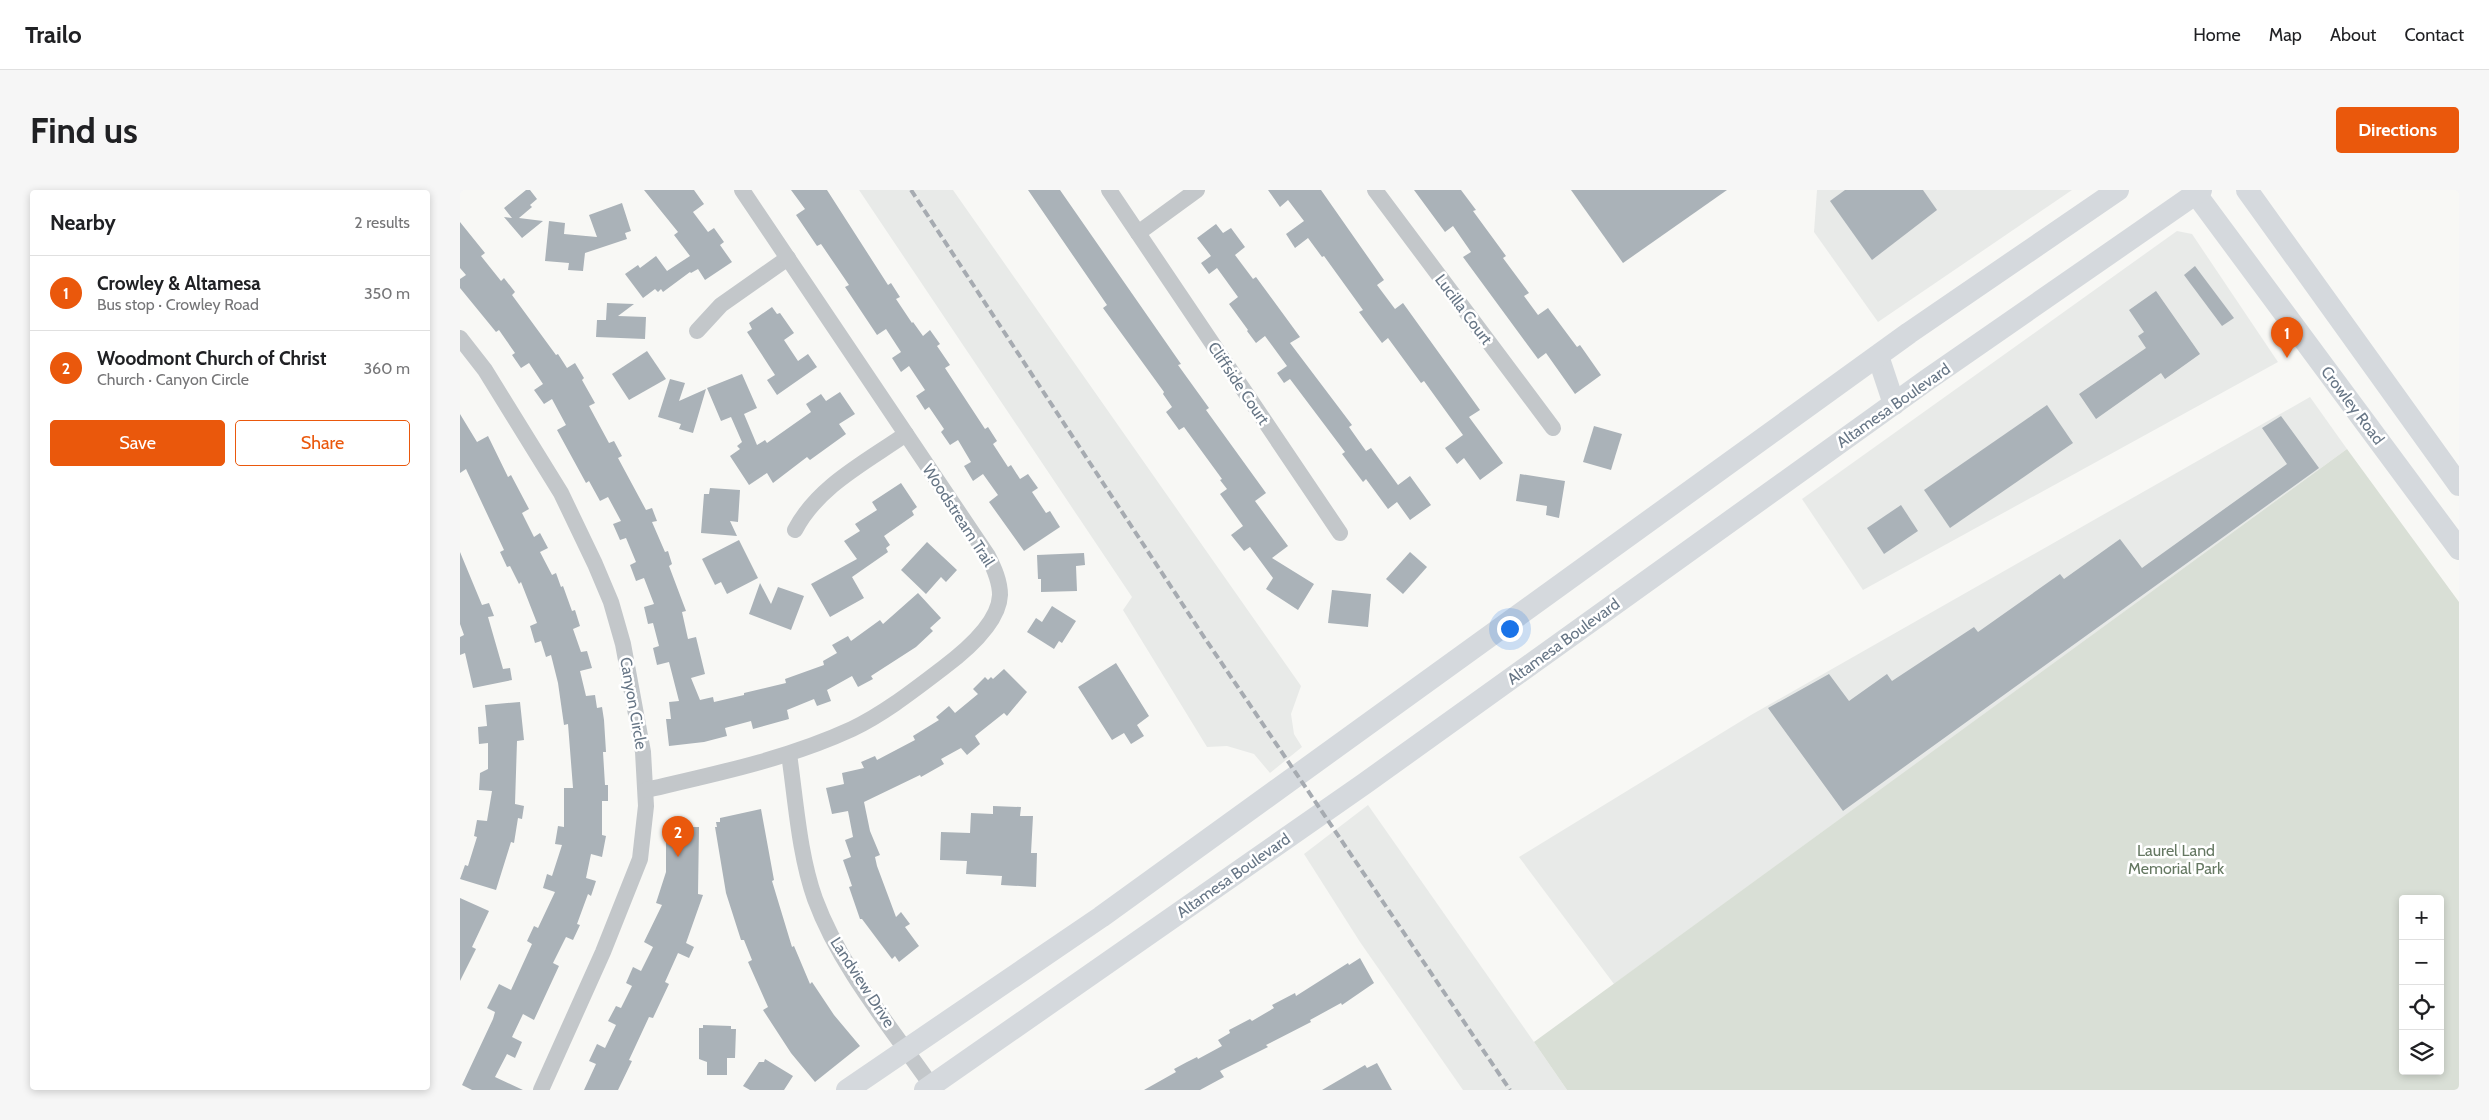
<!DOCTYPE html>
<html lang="en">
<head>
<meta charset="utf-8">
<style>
	body { margin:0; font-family:Cabin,sans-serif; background:#f6f6f6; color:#202124 }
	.controls { position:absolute; right:15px; bottom:15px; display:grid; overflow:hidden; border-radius:5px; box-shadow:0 2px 8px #0003 }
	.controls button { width:45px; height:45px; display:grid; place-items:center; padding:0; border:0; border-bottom:1px solid #e0e0e0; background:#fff; color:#202124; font:25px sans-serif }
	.you { position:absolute; left:1049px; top:438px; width:18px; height:18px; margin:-12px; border:4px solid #fff; border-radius:50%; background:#1a73e8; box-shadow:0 0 0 8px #1a73e833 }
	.badge { display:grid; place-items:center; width:32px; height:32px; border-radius:50%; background:#ea580c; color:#fff; font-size:16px; font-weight:700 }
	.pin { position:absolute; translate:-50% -41px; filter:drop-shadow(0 1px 2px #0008) }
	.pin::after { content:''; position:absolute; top:26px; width:18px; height:15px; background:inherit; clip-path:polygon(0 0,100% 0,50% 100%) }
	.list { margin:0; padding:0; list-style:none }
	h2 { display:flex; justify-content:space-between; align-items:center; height:65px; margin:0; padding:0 20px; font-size:21px }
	h2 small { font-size:16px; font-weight:400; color:#757577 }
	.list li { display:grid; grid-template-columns:32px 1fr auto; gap:15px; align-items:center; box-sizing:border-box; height:75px; padding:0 20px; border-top:1px solid #e0e0e0 }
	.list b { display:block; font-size:19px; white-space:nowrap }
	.list p { margin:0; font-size:16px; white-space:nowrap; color:#757577 }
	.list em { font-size:16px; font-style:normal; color:#757577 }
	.actions { display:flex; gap:10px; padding:15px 20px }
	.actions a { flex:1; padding:11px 0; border:1px solid #ea580c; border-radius:5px; text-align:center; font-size:18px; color:#ea580c }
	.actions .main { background:#ea580c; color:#fff }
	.icon { flex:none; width:28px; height:28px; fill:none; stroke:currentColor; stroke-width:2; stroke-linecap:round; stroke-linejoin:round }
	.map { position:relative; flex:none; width:1999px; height:900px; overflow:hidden; border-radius:5px }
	header { display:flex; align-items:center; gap:30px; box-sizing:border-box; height:70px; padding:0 25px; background:#fff; border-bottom:1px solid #e0e0e0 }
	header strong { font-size:24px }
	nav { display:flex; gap:28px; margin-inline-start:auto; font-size:18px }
	.intro { display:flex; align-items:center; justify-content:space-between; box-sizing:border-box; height:120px; padding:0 30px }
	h1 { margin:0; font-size:35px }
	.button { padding:12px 22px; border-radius:5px; background:#ea580c; color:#fff; font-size:18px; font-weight:700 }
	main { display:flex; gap:30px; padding:0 30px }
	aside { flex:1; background:#fff; border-radius:5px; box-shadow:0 2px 8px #0003 }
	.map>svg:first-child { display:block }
</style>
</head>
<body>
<header>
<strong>Trailo</strong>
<nav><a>Home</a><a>Map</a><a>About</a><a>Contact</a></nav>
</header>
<div class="intro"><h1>Find us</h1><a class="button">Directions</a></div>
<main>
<aside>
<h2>Nearby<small>2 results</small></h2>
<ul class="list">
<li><span class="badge">1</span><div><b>Crowley &amp; Altamesa</b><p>Bus stop · Crowley Road</p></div><em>350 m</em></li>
<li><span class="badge">2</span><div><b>Woodmont Church of Christ</b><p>Church · Canyon Circle</p></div><em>360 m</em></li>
</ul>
<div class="actions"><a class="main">Save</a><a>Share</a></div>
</aside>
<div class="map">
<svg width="1999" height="900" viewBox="0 0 1999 900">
	<rect width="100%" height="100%" fill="#f8f8f5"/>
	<g fill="#e8eae8">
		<polygon points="399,0 493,0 841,496 831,524 834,544 842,557 810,583 794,564 767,556 747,557 663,420 672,407"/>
		<polygon points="1357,0 1612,0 1418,132 1354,42"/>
		<polygon points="1717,41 1732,44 1818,172 1403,400 1342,309"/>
		<polygon points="1850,207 1887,259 1154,794 1059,667 1291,525"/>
		<polygon points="908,615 1074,852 1107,900 1003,900 900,752 844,664"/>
	</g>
	<path fill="#d9dfd6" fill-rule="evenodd" d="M1887 259 1999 412V900H1107L1074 852ZM1943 709H1980V881H1943Z"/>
	<g fill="#aab2b8">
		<polygon points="66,0 70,0 77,9 70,15 72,17 59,28 83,31 62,48 44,27 52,28 44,18"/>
		<polygon points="184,0 234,0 244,14 233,22 248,42 254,38 264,52 260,55 272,72 245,90 238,79 231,83 230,82 203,102 201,99 198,102 195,99 183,108 165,84 178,75 180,78 196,66 207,81 230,66 214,45 218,42"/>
		<polygon points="331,0 367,0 428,95 431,93 440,107 436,109 452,133 453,132 463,146 470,140 480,154 477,156 490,175 485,178 525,239 528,237 537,251 533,254 548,277 551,275 560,289 568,284 578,298 572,302 586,323 590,321 600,337 564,361 529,312 538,305 523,284 513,291 504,276 511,272 498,250 490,255 481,242 484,239 469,217 465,220 456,206 465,200 449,176 441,182 432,168 441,162 426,139 417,145 385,97 389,95 361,54 357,56 336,25 345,19"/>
		<polygon points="568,0 600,0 721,174 718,175 749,218 746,220 806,303 795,311 828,356 812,368 854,394 838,420 806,399 813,388 790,357 784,361 771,345 783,336 760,304 767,299 760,290 762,289 724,237 719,240 706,222 712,217 703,204 704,202 643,118 647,115"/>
		<polygon points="808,0 861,0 924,90 917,95 935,119 943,113 1020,220 1009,227 1043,273 1020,290 1004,268 997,274 985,258 1003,245 964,191 961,193 928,148 922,153 899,122 903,120 864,66 862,67 848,48 835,58 826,44 844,31 828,10 820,17"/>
		<polygon points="954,0 1001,0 1016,20 1013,21 1046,66 1043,68 1069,103 1064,106 1078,125 1088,118 1117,157 1120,155 1141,185 1115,204 1086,163 1078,169 1003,67 1011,62 993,36 985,42"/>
		<polygon points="1111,0 1267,0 1163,73"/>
		<polygon points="1385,0 1463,0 1477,20 1412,70 1370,11"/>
		<polygon points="162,13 171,41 165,43 167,49 125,63 123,81 108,80 109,73 85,71 89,31 105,33 104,44 137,47 129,25"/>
		<polygon points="0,32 25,63 21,66 41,91 44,88 55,102 52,105 96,165 98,164 107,178 115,173 124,188 122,190 135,213 129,216 149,253 154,251 162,266 158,268 186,320 192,318 197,331 192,332 205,362 208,361 212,374 209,376 226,421 222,422 228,449 236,447 245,484 231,488 240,510 253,507 254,512 284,505 284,503 326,493 325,489 364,475 363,471 377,463 372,455 388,446 391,451 420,430 423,434 458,403 481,428 470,438 473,441 456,457 411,486 413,489 398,497 392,486 367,500 371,511 357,516 354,509 327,520 329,529 293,539 291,531 265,538 267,546 244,552 209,556 206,529 211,529 209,512 219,511 209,472 197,475 193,458 199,456 193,433 188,434 184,417 194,414 184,388 176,391 170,375 176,372 166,348 160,350 153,334 161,331 148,307 140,311 129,291 126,293 97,240 106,235 92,209 84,214 74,200 83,194 69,173 61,178 52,165 55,163 39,140 36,142 0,98 0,89 6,85 0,78"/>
		<polygon points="756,34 763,43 771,38 785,57 775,65 793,89 796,87 840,147 830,153 892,235 889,237 906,261 911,258 938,295 950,286 971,315 950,330 937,312 928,319 906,289 903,292 882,264 885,262 830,189 824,193 817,183 827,176 805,146 796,153 787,141 788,140 769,114 778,107 757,78 749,84 741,73 751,66 737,48"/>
		<polygon points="1735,76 1774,128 1762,136 1724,85"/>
		<polygon points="1696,101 1740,164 1705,189 1701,183 1636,229 1619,204 1686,158 1678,146 1684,142 1669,120"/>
		<polygon points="147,113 174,114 158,126 186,127 185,149 136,147 137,130 146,130"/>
		<polygon points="312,117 317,124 320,123 334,143 324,150 338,171 348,164 357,177 317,205 307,190 315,185 287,142 292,139 289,133"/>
		<polygon points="187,161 206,189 169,210 152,184"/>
		<polygon points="282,184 297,218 284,224 297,255 305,250 307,253 351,222 346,214 361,204 366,211 380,202 395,224 379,234 386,244 350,270 347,267 313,293 307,283 289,295 270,266 280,259 277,256 282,252 271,227 261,231 247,198"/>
		<polygon points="210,189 225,193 219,211 246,199 233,243 219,239 221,234 198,227"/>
		<polygon points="1587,215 1613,253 1490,338 1464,300"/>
		<polygon points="0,224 17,252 28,246 48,287 51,285 69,319 62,323 74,347 80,343 88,358 80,362 92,385 96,383 101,397 103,396 112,421 115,420 120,436 113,439 121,462 127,461 132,478 120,481 126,506 135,505 137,518 142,517 144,530 146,562 143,562 145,595 148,595 148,611 142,611 142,645 146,646 142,667 131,664 126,688 136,691 131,706 128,704 117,734 120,735 113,750 106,747 93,773 99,776 74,830 63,824 52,847 62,852 55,868 47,864 35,887 63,900 12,900 2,895 33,829 35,822 27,818 39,794 51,800 72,754 67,751 74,736 78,738 95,702 83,698 87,684 92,686 102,655 95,654 98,636 104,637 104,598 113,598 108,534 104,535 98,493 91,465 86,467 81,451 75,453 70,436 77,433 61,392 59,394 50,376 47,377 40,362 44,360 6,279 0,283"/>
		<polygon points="1821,226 1859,278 1383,621 1308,518 1369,484 1389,511 1427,484 1432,491 1514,437 1518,442 1600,384 1604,389 1660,349 1682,378 1827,274 1802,238"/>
		<polygon points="1134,236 1162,244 1151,280 1123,272"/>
		<polygon points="1060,284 1105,291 1099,328 1086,325 1087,316 1056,311"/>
		<polygon points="441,293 457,317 452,321 454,325 424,346 430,355 426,358 428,362 392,387 404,408 370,427 351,394 397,369 384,351 400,341 395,334 417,320 412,312"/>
		<polygon points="250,298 280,300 278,332 270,331 277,346 241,343 244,304 249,304"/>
		<polygon points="1441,315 1458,341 1424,364 1407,338"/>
		<polygon points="279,350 298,388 267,404 261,392 255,395 242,369"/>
		<polygon points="467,352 497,380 486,392 481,387 466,404 441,380"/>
		<polygon points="0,362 22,415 29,413 34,426 28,427 43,479 50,478 52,490 13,498 5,463 0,465 0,447 4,445 0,434"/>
		<polygon points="950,362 967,377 943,404 926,389"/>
		<polygon points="624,363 625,375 616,376 617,401 581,402 581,389 578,389 577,365"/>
		<polygon points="300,393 311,414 318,397 344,406 331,440 289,424"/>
		<polygon points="872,400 911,404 908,437 868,433"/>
		<polygon points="592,416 616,431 602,453 599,451 594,459 567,442 576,428 582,432"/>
		<polygon points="656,473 689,526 677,535 684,546 671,554 664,543 652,550 618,497"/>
		<polygon points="544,479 567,502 547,526 544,523 515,546 520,554 507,565 501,558 481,569 484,574 461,587 460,585 404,612 410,641 420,665 415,667 417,676 436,727 441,722 450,734 445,737 459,756 439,772 435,766 432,769 402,729 400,729 389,697 392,696 383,670 391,667 385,650 393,647 388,621 372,624 366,598 384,594 382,583 404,578 401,572 415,566 417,570 455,550 453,546 479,530 476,527 489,516 495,523 518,504 513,499 525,487 528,490 531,487 533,489"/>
		<polygon points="60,512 64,550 57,551 55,614 64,616 62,629 58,628 54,653 51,652 36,700 0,689 5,675 8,676 17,647 14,646 17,630 27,631 32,601 19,600 20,583 28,579 28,553 19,554 18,537 27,536 25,515"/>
		<polygon points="533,616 561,617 560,626 573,626 571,663 577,663 576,697 541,695 542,686 506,684 507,671 480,670 481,642 510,643 511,623 533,624"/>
		<polygon points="301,619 314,690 312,691 332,757 334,756 350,794 352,792 374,825 400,856 355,892 331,863 303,820 308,817 288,772 292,770 284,750 281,750 266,703 255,637 257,637 256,632 260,632 260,628"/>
		<polygon points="215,637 239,637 238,704 243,705 226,753 234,757 229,768 218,763 205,792 209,794 193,828 189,827 169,870 172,871 158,900 124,900 136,874 129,871 137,854 145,858 156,835 148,831 156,816 161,818 172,796 166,793 173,777 181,781 193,757 184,752 202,715 196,713 206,682 206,640 215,639"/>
		<polygon points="0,708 29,721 12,757 16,759 0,791"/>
		<polygon points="900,768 914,793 882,815 881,813 850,830 851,832 806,855 808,857 760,881 764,887 740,900 684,900 716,882 714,879 727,872 737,867 738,869 762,856 758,850 770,843 769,840 790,829 792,831 814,818 812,815 835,803 836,806 888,773 889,775"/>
		<polygon points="243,835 271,836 271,839 276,839 275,868 267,868 267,885 247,885 247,872 239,869 239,838 243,838"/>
		<polygon points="305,869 333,886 324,900 290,900 283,896 299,872 304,872"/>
		<polygon points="917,873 932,900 862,900 905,875 907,878"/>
	</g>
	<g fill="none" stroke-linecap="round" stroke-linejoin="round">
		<g stroke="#c3c7ca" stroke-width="16">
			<polyline points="649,0 880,343"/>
			<polyline points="915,0 1093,238"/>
			<polyline points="678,43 737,0"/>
			<polyline points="237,141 261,115 328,68"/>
			<polyline points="0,148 25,180 101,303 135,374 151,412 163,454 183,562 186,616 180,669 143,762 81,900"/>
			<path d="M335 340C358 296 406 272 446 244"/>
			<path d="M329 564C336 612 339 664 355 709 380 777 430 836 471 895"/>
			<path d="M186 600C255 584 327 569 392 539 425 523 454 500 483 478 503 463 539 433 540 405 540 391 534 378 528 366L282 0"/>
		</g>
		<g stroke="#d5d9dd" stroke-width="22">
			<polyline points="1733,0 1999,359"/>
			<polyline points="1787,0 1999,295"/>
			<polyline points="1418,166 1434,214"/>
			<polyline points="387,900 641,727 1449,143 1658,0"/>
			<polyline points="465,900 904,594 1467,190 1741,0"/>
		</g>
		<polyline stroke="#a6abb1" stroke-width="4" stroke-dasharray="8 4" stroke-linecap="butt" points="451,0 742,444 1050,900"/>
	</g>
	<g text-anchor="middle" stroke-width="5" stroke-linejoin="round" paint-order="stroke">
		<g font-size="16" fill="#677686" stroke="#fff">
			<text transform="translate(1004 119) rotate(53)" y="6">Lucilla Court</text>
			<text transform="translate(779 193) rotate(56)" y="6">Cliffside Court</text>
			<text transform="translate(1433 215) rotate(-35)" y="6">Altamesa Boulevard</text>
			<text transform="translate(1893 215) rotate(53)" y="6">Crowley Road</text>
			<text transform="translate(499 325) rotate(57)" y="6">Woodstream Trail</text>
			<text transform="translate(1103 451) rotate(-36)" y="6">Altamesa Boulevard</text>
			<text transform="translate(174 513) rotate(80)" y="6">Canyon Circle</text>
			<text transform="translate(773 685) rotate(-35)" y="6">Altamesa Boulevard</text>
			<text transform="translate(403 792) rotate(57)" y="6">Landview Drive</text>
		</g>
		<g font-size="16" fill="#657862" stroke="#fff">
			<text x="1716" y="666">Laurel Land<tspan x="1716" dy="18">Memorial Park</tspan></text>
		</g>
	</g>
</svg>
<div class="controls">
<button>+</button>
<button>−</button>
<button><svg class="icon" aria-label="locate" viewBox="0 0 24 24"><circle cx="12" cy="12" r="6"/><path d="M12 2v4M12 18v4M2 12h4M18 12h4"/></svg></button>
<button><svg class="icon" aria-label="layers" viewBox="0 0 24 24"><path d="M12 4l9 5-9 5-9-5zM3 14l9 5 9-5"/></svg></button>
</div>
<div class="you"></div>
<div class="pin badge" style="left:1827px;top:168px">1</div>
<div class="pin badge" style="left:218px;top:667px">2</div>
</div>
</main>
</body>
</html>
